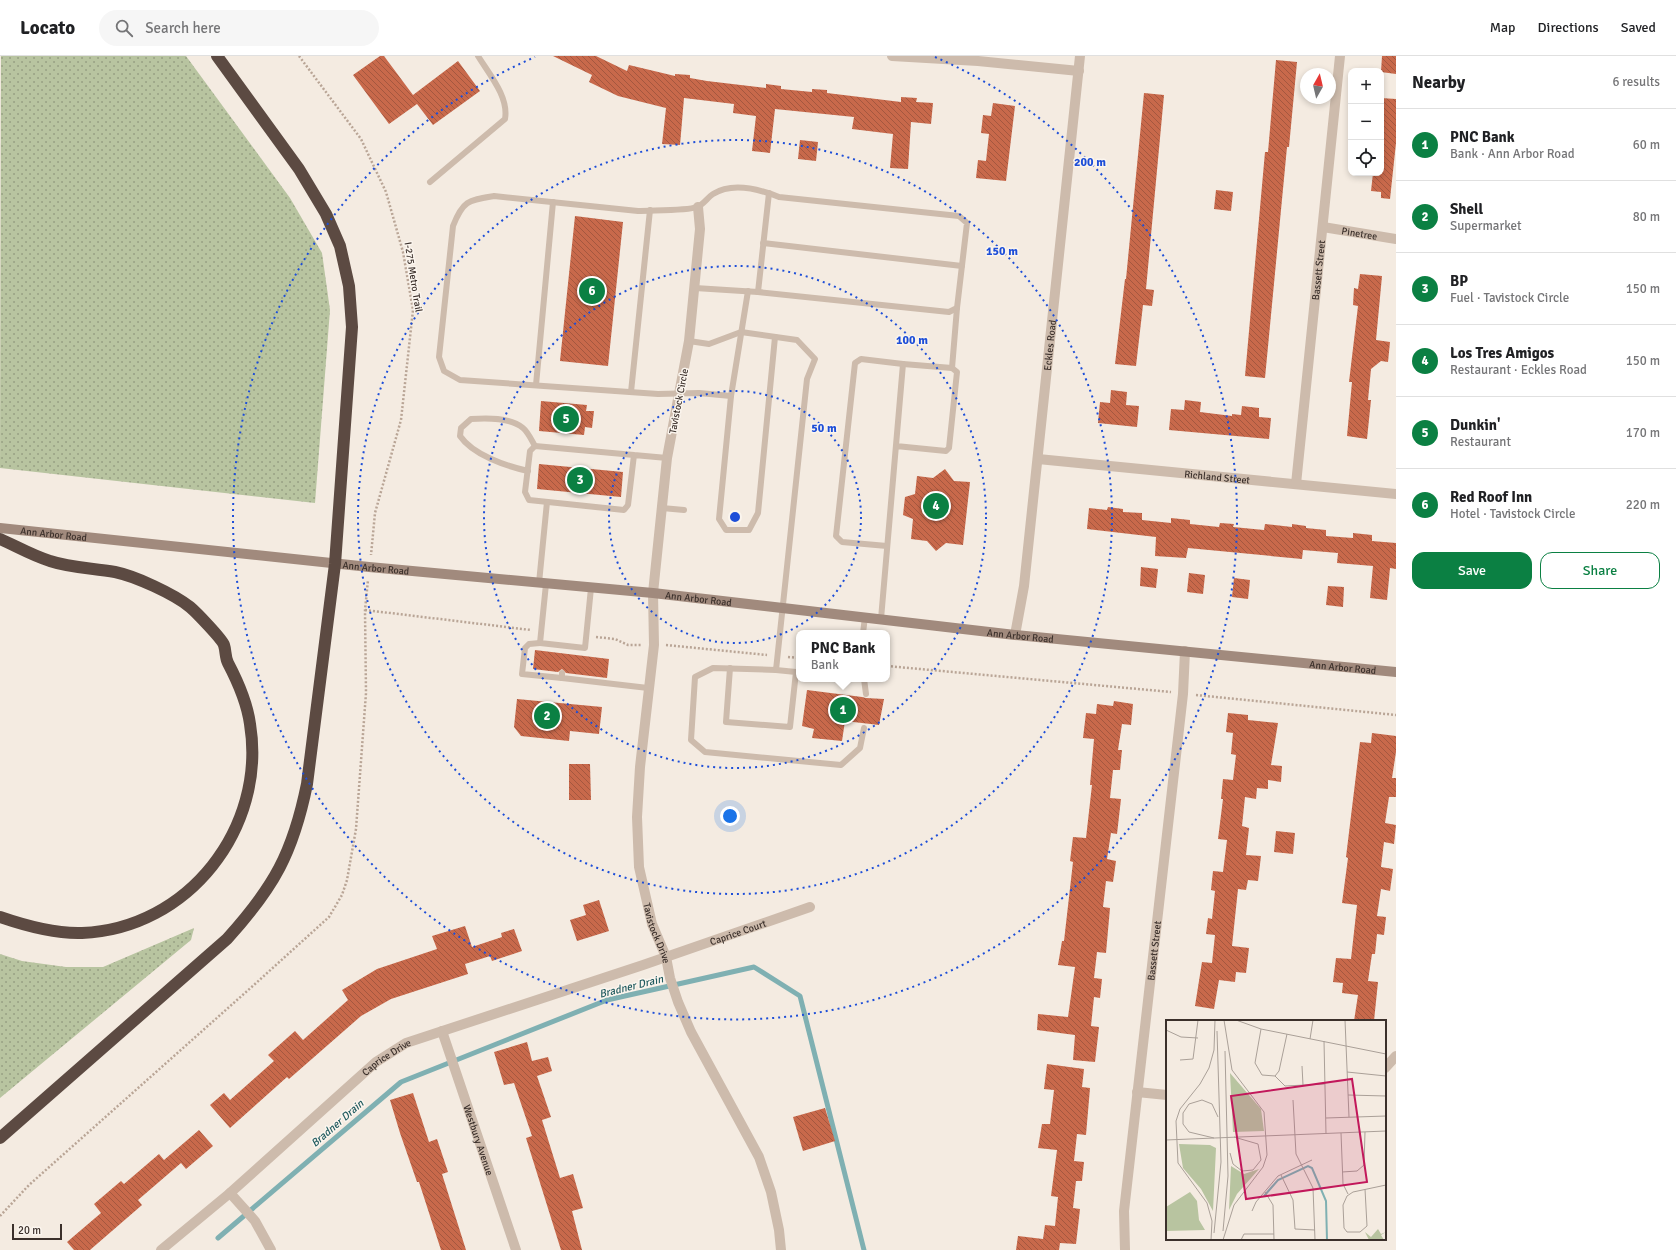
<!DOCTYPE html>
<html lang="en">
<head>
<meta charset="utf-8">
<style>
	body { margin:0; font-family:Signika,sans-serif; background:#f6f6f6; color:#202124 }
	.controls { position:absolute; right:12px; top:12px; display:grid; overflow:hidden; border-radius:8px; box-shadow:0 2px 6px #0003 }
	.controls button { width:36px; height:36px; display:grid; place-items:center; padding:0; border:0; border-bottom:1px solid #e0e0e0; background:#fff; color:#202124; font:20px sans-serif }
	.compass { position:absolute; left:1300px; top:12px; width:36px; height:36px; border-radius:50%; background:#fff; box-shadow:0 2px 6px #0003; rotate:8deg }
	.scale { position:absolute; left:12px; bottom:10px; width:50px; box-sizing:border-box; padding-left:4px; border:2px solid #3b302b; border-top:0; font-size:11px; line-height:14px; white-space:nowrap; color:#3b302b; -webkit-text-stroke:3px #fbf5ee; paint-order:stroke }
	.you { position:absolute; left:730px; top:760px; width:14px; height:14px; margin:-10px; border:3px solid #fff; border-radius:50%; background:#1a73e8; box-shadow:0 0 0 6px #1a73e833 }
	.badge { display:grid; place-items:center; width:26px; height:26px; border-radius:50%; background:#0b8043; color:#fff; font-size:13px; font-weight:700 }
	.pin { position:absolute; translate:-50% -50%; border:2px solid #fff; box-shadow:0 1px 4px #0006 }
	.popup { position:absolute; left:796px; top:574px; width:94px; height:52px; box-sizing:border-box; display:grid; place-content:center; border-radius:8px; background:#fff; filter:drop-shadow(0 1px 3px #0005); font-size:13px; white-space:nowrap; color:#757577 }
	.popup b { font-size:15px; color:#202124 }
	.popup::after { content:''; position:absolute; left:50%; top:100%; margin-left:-8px; border:8px solid transparent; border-top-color:#fff }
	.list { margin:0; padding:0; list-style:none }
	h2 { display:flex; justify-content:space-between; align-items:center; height:52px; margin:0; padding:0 16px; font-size:17px }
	h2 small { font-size:13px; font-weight:400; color:#757577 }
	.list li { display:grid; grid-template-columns:26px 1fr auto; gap:12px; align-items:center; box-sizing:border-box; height:72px; padding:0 16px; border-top:1px solid #e0e0e0 }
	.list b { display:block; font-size:15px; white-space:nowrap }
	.list p { margin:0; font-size:13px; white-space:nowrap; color:#757577 }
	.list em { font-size:13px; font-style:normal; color:#757577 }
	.actions { display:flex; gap:8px; padding:12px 16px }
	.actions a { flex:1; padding:9px 0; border:1px solid #0b8043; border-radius:12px; text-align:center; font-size:14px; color:#0b8043 }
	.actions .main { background:#0b8043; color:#fff }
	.icon { flex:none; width:22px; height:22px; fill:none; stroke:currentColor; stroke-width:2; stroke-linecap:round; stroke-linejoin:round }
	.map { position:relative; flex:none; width:1396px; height:1194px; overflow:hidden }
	header { display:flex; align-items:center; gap:24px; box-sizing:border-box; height:56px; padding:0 20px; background:#fff; border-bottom:1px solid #e0e0e0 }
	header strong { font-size:19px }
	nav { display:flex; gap:22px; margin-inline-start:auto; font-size:14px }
	.search { width:280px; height:36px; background:#f6f6f6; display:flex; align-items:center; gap:10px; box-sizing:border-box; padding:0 14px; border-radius:22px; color:#757577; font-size:15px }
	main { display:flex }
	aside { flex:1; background:#fff }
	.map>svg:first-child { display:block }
</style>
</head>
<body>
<header>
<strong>Locato</strong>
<div class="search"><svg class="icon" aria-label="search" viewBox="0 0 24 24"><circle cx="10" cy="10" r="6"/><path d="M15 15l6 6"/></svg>Search here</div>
<nav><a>Map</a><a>Directions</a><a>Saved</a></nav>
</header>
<main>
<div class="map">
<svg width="1396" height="1194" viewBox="0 0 1396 1194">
	<defs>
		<pattern id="grass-dots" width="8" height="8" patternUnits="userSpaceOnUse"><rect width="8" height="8" fill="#b8c4a0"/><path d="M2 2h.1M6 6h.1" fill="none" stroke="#97a083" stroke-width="1.8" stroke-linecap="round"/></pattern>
		<pattern id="building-back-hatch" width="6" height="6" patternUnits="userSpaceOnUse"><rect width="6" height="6" fill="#c8694b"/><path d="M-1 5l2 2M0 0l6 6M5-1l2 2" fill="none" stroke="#a4573f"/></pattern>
	</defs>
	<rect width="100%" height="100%" fill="#f4ebe1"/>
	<g fill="url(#grass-dots)">
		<polygon points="1,0 186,0 290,142 322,197 330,254 315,447 0,412"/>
		<polygon points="194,872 191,884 0,1042 0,898 22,905 66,911 103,911"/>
	</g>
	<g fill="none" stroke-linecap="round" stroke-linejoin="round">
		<polyline stroke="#7fb0b2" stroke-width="5" points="218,1182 401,1026 607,944 754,911 800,940 864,1194"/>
	</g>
	<g fill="url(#building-back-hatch)">
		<polygon points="380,0 384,0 413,39 458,5 480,35 433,69 417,48 389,68 353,19"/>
		<polygon points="553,0 596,0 627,15 629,9 675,20 675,18 690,19 690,22 707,25 766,32 766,28 781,30 781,33 812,36 812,33 827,34 827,37 901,46 901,41 917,42 916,46 933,47 931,68 911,66 908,113 890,112 893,78 852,73 854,61 775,53 770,97 752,95 756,60 733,57 734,48 684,42 680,89 662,88 666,52 618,40 589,26 592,19"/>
		<polygon points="1382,0 1396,0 1396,18 1381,16"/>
		<polygon points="1276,4 1297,6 1289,91 1287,91 1265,322 1245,320 1265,96 1268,96"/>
		<polygon points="1144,37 1164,39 1146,233 1154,234 1152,250 1143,249 1136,310 1115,308 1125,223 1126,223"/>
		<polygon points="1381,42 1396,43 1396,87 1390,143 1381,142 1381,136 1371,135 1373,117 1381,117"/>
		<polygon points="993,47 1015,50 1006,125 976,122 978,104 986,105 989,78 981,77 983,59 991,60"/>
		<polygon points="800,84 818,86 816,105 798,103"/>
		<polygon points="1216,134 1233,136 1231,155 1214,153"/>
		<polygon points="575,160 623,166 608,310 560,305"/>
		<polygon points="1360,218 1382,220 1376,284 1390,286 1388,306 1381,305 1371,313 1368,344 1371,344 1367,383 1347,380 1352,326 1349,326 1358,250 1353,249 1354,232 1358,233"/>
		<polygon points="1111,334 1127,336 1126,349 1139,350 1137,371 1098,367 1100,346 1110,347"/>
		<polygon points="1185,344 1201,346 1200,356 1232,360 1232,358 1241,359 1242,350 1259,352 1259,361 1271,362 1269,383 1169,374 1171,353 1184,354"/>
		<polygon points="541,345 587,349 586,355 594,355 592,372 585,371 584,379 539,375"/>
		<polygon points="539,408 623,416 621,441 537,433"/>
		<polygon points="945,413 954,425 970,426 963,489 946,487 936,495 927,485 911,483 913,463 903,459 905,441 915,438 917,420 933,422"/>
		<polygon points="1108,451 1123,453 1123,456 1142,457 1142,464 1171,467 1171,462 1190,464 1190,468 1219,471 1220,467 1234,468 1233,471 1264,474 1265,468 1292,471 1292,468 1306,470 1306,472 1326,474 1326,480 1353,482 1353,477 1372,479 1372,485 1396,487 1396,513 1390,512 1387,544 1370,542 1373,510 1337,507 1338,497 1303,494 1302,503 1188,492 1186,502 1155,500 1156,481 1087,473 1089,452 1107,454"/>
		<polygon points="1141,511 1158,513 1156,532 1140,530"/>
		<polygon points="1189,517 1205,519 1203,538 1187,536"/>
		<polygon points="1234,522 1250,524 1248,543 1232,541"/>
		<polygon points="1328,530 1344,531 1343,551 1326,549"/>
		<polygon points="535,594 609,603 607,622 566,617 562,613 558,616 533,613"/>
		<polygon points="807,634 862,641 866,642 884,643 879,669 845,665 842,685 812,682 814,673 802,670"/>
		<polygon points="517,643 602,651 599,678 570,675 569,685 521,680 514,671"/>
		<polygon points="1114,645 1133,648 1131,669 1122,668 1118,694 1122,694 1120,714 1113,714 1110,742 1121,743 1117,778 1111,777 1107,803 1116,805 1113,826 1106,825 1103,851 1110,852 1106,897 1097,896 1094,922 1102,923 1100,942 1094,941 1091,970 1099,971 1095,1006 1073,1004 1075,979 1037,974 1038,958 1068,961 1075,911 1058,909 1062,885 1064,885 1073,806 1070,805 1073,781 1086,782 1092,729 1090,729 1094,683 1083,682 1086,657 1096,658 1097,648 1113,650"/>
		<polygon points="1228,657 1248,659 1248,664 1278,667 1271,709 1282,710 1281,726 1268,724 1268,733 1257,732 1256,743 1245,741 1242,770 1249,772 1246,799 1261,800 1258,825 1248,824 1246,834 1238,833 1232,890 1249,892 1246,917 1236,916 1235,926 1219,924 1214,953 1195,950 1202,906 1212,907 1215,879 1206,878 1208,862 1212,863 1215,835 1211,834 1213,815 1223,816 1227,784 1218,783 1223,743 1221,743 1223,723 1233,724 1236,699 1231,698 1233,677 1226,676"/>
		<polygon points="1372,677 1396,680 1396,696 1392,722 1396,722 1396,741 1389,741 1385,767 1396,769 1394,788 1384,786 1381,811 1393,813 1390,835 1381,833 1377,860 1386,861 1384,879 1377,878 1375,898 1372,898 1368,925 1378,926 1374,965 1354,965 1358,939 1342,937 1343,927 1333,926 1336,902 1351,903 1357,849 1342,847 1348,802 1346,801 1360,686 1371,687"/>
		<polygon points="569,708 590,708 591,744 569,744"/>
		<polygon points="1276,775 1295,777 1293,798 1274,796"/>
		<polygon points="599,844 609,875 577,885 570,864 586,859 583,849"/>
		<polygon points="465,870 472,891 502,881 501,877 514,873 522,895 492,905 490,900 465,908 468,918 391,943 361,960 289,1023 287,1021 230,1072 210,1049 224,1037 230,1044 274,1005 268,999 295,975 303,984 348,944 342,934 377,913 437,893 432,880"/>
		<polygon points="527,986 532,1005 548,1001 552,1015 537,1020 551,1061 542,1064 560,1122 573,1118 583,1152 572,1155 582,1194 561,1194 526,1082 532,1080 514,1027 504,1029 494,996"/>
		<polygon points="1047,1008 1084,1013 1082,1031 1090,1032 1086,1079 1077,1078 1074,1105 1084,1106 1082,1125 1076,1125 1073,1152 1080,1153 1076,1188 1060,1187 1059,1194 1016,1194 1018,1180 1043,1183 1045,1169 1055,1170 1058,1141 1051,1140 1057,1094 1038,1092 1042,1068 1050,1068 1054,1034 1044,1033"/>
		<polygon points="413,1037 429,1086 437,1083 448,1116 442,1118 466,1194 441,1194 419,1126 417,1126 400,1077 390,1044"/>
		<polygon points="825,1052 835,1085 803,1095 793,1061"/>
		<polygon points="199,1074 213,1090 186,1113 181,1107 138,1144 142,1149 90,1194 74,1194 67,1186 101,1157 94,1148 121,1125 124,1128 159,1098 164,1104"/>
	</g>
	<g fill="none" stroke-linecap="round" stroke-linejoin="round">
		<g stroke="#b9a596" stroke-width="2.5" stroke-dasharray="2 2" stroke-linecap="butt">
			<polyline points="299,0 361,83 386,136 403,196 413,254 401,364 375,457 371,499"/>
			<polyline points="365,554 531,574"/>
			<polyline points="596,581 615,583 628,589 641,589"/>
			<polyline points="666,589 767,599"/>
			<polyline points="788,601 799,602"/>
			<polyline points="887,610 1171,636"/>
			<polyline points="1196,639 1396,659"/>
			<polyline points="0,1160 29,1129 255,928 329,861 342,839 347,824 356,773 366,637 365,554 368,524"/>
		</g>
		<g stroke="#cdbbac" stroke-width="6">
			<path d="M430 126 505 63C509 41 489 18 478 0"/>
			<polyline points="763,187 962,210"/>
			<path d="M695 232 758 236 949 256 957 252 967 167 959 160 779 141C759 133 732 126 713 138 708 141 703 149 697 151 687 155 651 154 638 155L494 140C469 144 463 144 453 170L439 301 444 315 460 324 658 338 699 337 731 340 719 463 726 474H749L758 457 775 281"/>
			<polyline points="758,236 769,137"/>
			<polyline points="689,285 709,288 741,276 797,284 815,303 807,323 776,614 713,612 695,621 691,684 705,696 841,709 860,692 864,672"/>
			<polyline points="952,312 957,252"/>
			<polyline points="536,329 553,146"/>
			<polyline points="631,336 650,154"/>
			<polyline points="731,340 748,235"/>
			<polyline points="634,399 628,449 624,454 529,444 525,436 530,395 535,390 667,402"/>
			<path d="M528 415C506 410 473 399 460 380L461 372 471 363C486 362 510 361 523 372 528 376 532 385 535 390"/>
			<polyline points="662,452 684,454"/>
			<polyline points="887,490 842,486 836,480 855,307 861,303 903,308"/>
			<polyline points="539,527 547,446"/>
			<polyline points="546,528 540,587 585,592 591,532"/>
			<polyline points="881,563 903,308 952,312 957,316 949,392 946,395 896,390"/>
			<polyline points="863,577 865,561"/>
			<polyline points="540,587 529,588 525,592 522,618 562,622"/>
			<polyline points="730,612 726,666 790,671 796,616 776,614"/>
			<polyline points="562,617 562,622 648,632"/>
			<polyline points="864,623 866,638"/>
		</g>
		<g stroke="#cdbbac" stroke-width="10">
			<polyline points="892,0 978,5 1079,15"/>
			<path id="s1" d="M698 151 700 173 689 285 667 402 653 537 654 589 640 711 637 761 639 811 652 868 666 901 670 922 678 946 691 976 759 1101 771 1136 779 1174 781 1194"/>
			<path id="s2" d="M1323 171 1396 183"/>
			<path id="s3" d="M1038 403 1396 438"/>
			<path id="s4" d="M1296 428 1340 0"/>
			<path id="s5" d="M1015 579 1024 530 1080 0"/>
			<path id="s6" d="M442 975 516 1194"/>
			<polyline points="1385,1012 1396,1000"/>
			<polyline points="1137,1036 1167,1039"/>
			<polyline points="230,1137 255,1165 271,1194"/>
			<path id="s7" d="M161 1194 230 1137 376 1006 406 987 643 909 810 851"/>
			<path id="s8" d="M1125 1194 1124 1155 1183 638 1185 595"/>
		</g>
		<path stroke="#a18a7d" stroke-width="10" id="s9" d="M0 472 369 511 653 537 1015 579 1396 616"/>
		<g stroke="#5c4a42" stroke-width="12">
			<path d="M0 483C16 490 33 500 50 505 71 512 93 512 115 516 135 520 174 538 190 551 196 556 222 583 224 589 226 595 225 601 228 607 238 626 247 646 250 668 267 772 188 873 82 877 54 878 26 870 0 861"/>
			<path d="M0 1082 227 883C274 831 293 797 307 728L335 508 352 271 349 230 340 190 326 158 299 113 217 0"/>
		</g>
	</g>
	<g fill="none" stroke="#1d4ed8" stroke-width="2" stroke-dasharray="2 4">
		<circle cx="735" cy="461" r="126"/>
		<circle cx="735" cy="461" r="251"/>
		<circle cx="735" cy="461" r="377"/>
		<path d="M935 1A502 502 0 1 1 535 1"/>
	</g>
	<g text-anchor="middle" stroke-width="3" stroke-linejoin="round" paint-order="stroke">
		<g font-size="10" fill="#3b302b" stroke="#fbf5ee">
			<text dy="4" stroke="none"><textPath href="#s2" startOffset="37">Pinetree</textPath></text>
			<text dy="4" stroke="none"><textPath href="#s4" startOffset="215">Bassett Street</textPath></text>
			<text transform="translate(414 221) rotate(81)" y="4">I-275 Metro Trail</text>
			<text dy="4" stroke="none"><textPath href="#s5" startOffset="292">Eckles Road</textPath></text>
			<text transform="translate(678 345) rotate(-79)" y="4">Tavistock Circle</text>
			<text dy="4" stroke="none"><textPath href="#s3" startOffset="180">Richland Street</textPath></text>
			<text dy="4" stroke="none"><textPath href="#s9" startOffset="54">Ann Arbor Road</textPath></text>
			<text dy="4" stroke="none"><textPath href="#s9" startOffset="378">Ann Arbor Road</textPath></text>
			<text dy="4" stroke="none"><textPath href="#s9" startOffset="702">Ann Arbor Road</textPath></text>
			<text dy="4" stroke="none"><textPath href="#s9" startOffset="1026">Ann Arbor Road</textPath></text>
			<text dy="4" stroke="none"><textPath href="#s9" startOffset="1350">Ann Arbor Road</textPath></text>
			<text dy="4" stroke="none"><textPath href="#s7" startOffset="671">Caprice Court</textPath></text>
			<text dy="4" stroke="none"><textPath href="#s1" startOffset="733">Tavistock Drive</textPath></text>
			<text dy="4" stroke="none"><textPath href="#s8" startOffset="301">Bassett Street</textPath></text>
			<text dy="4" stroke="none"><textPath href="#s7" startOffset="297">Caprice Drive</textPath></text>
			<text dy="4" stroke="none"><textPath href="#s6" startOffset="115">Westbury Avenue</textPath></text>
		</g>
		<g font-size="11" font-style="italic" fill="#1f5a5e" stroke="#fbf5ee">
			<text transform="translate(631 930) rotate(-14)" y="4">Bradner Drain</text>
			<text transform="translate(337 1067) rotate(-41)" y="4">Bradner Drain</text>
		</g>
	</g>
	<g transform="translate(1166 964)">
		<rect width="220" height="220" fill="#f4ebe1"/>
		<path d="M64 53 95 89 98 111 67 112ZM13 124 44 125 50 128 47 191 35 169 17 148ZM65 146 78 154 93 149 71 174 63 190ZM212 209 215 214 220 212 215 215 218 220H203L199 212 205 217Z" fill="#b8c4a0"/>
		<path d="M24 172 31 181 33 200 39 210 0 211V187Z" fill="#b8c4a0"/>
		<path fill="none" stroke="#7fb0b2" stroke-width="2" d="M98 176 112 160 142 146 146 148 160 181 161 220"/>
		<path fill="none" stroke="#aaa098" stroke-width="1" d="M70 0 95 9 220 34M179 0 183 97M95 9 89 43 96 55 109 56M0 10 15 17 32 18M144 19 147 0M158 21 160 114M14 40 27 39 32 0M136 46 137 65M181 52 220 56M109 56 119 66 159 64M109 56 113 51 121 14M182 75 220 76M127 80 130 134 147 168 149 220M160 98 220 96M175 113 177 164 182 174M48 118 23 112 17 104V93L23 84 36 80 46 84 52 97M0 120 220 111M64 133 67 144 76 151 87 150 95 140 92 124 68 117M176 152 191 151 198 145 199 112M115 155 127 180 129 209 149 210M199 169 201 206 194 212H181L178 208 177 185 181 176 187 172 220 165M99 172 107 185 108 220M86 191 90 182 112 156 146 140M57 211 62 156 59 31M48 213 55 142 51 11M45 220 46 201 41 183 12 143 10 101 14 89 34 64 43 48 48 30 49 0M57 220 68 185 97 147 101 135 98 92 66 50 58 0M75 220 78 214H108"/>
		<path fill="#c2185b" fill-opacity="0.15" stroke="#c2185b" stroke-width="2" d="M186 59 201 162 80 179 65 76Z"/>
		<rect width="220" height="220" fill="none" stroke="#3b302b" stroke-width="2"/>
	</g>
	<circle cx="735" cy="461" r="6" fill="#1d4ed8" stroke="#fbf5ee" stroke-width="2"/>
	<g font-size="12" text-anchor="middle" font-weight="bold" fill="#1d4ed8" stroke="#fbf5ee" stroke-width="3" stroke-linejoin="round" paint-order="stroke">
		<text x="1090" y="110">200 m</text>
		<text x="1002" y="199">150 m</text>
		<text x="912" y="288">100 m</text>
		<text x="824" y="376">50 m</text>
	</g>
</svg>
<div class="controls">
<button>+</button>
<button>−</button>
<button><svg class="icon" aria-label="locate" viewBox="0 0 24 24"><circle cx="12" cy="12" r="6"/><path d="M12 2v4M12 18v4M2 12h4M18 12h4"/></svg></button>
</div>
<svg class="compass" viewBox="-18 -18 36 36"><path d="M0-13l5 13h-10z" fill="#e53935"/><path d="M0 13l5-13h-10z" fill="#757577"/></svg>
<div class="scale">20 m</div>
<div class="you"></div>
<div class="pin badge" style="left:843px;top:654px">1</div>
<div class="popup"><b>PNC Bank</b>Bank</div>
<div class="pin badge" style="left:547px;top:660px">2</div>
<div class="pin badge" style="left:580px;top:424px">3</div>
<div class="pin badge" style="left:936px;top:450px">4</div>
<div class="pin badge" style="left:566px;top:363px">5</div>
<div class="pin badge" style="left:592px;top:235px">6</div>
</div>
<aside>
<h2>Nearby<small>6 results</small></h2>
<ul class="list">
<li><span class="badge">1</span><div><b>PNC Bank</b><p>Bank · Ann Arbor Road</p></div><em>60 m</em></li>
<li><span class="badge">2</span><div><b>Shell</b><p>Supermarket</p></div><em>80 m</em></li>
<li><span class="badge">3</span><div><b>BP</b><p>Fuel · Tavistock Circle</p></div><em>150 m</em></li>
<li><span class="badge">4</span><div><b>Los Tres Amigos</b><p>Restaurant · Eckles Road</p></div><em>150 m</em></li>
<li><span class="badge">5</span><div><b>Dunkin'</b><p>Restaurant</p></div><em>170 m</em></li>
<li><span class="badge">6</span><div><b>Red Roof Inn</b><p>Hotel · Tavistock Circle</p></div><em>220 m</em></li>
</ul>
<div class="actions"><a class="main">Save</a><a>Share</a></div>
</aside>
</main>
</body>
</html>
